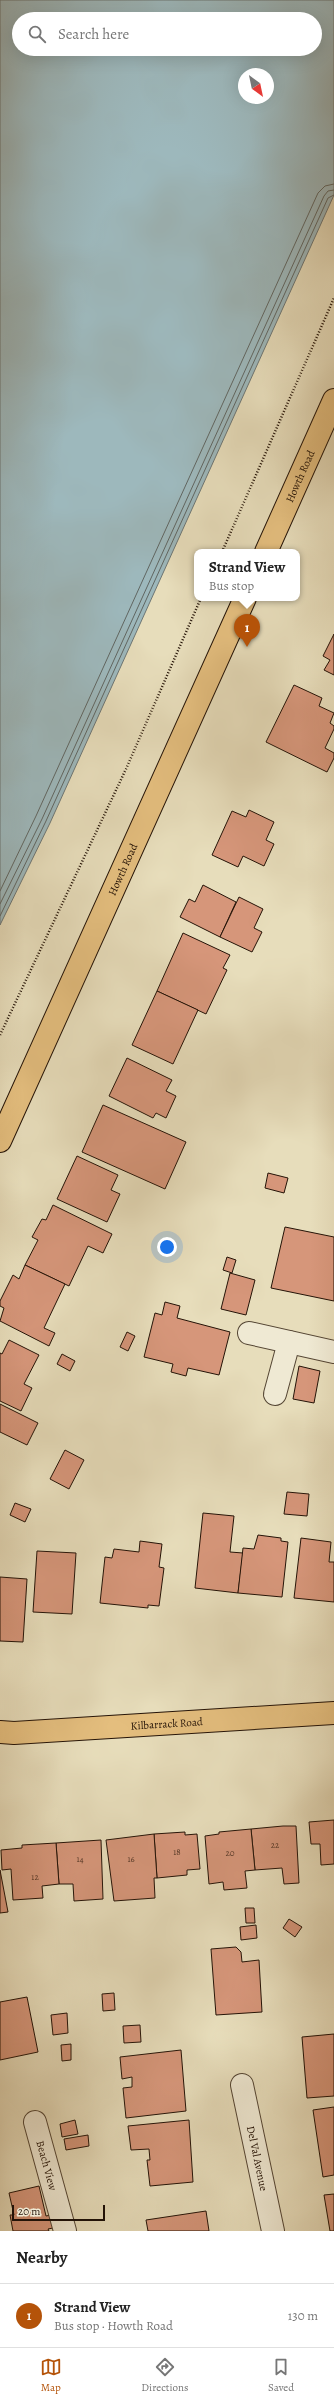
<!DOCTYPE html>
<html lang="en">
<head>
<meta charset="utf-8">
<style>
	body { margin:0; font-family:Alegreya,serif; background:#f2f2f2; color:#222 }
	.compass { position:absolute; left:238px; top:68px; width:36px; height:36px; border-radius:50%; background:#fff; box-shadow:0 4px 16px #0002; rotate:147deg }
	.scale { position:absolute; left:12px; bottom:10px; width:93px; box-sizing:border-box; padding-left:4px; border:2px solid #241307; border-top:0; font-size:11px; line-height:14px; white-space:nowrap; color:#241307; -webkit-text-stroke:3px #efe9d3; paint-order:stroke }
	.you { position:absolute; left:167px; top:1247px; width:14px; height:14px; margin:-10px; border:3px solid #fff; border-radius:50%; background:#1a73e8; box-shadow:0 0 0 6px #1a73e833 }
	.badge { display:grid; place-items:center; width:26px; height:26px; border-radius:50%; background:#b45309; color:#fff; font-size:13px; font-weight:700 }
	.pin { position:absolute; translate:-50% -33px; filter:drop-shadow(0 1px 2px #0008) }
	.pin::after { content:''; position:absolute; top:21px; width:14px; height:12px; background:inherit; clip-path:polygon(0 0,100% 0,50% 100%) }
	.popup { position:absolute; left:194px; top:549px; width:106px; height:52px; box-sizing:border-box; display:grid; place-content:center; border-radius:8px; background:#fff; filter:drop-shadow(0 1px 3px #0005); font-size:13px; white-space:nowrap; color:#767676 }
	.popup b { font-size:15px; color:#222 }
	.popup::after { content:''; position:absolute; left:50%; top:100%; margin-left:-8px; border:8px solid transparent; border-top-color:#fff }
	.list { margin:0; padding:0; list-style:none }
	h2 { display:flex; justify-content:space-between; align-items:center; height:52px; margin:0; padding:0 16px; font-size:17px }
	h2 small { font-size:13px; font-weight:400; color:#767676 }
	.list li { display:grid; grid-template-columns:26px 1fr auto; gap:12px; align-items:center; box-sizing:border-box; height:64px; padding:0 16px; border-top:1px solid #e0e0e0 }
	.list b { display:block; font-size:15px; white-space:nowrap }
	.list p { margin:0; font-size:13px; white-space:nowrap; color:#767676 }
	.list em { font-size:13px; font-style:normal; color:#767676 }
	.icon { flex:none; width:22px; height:22px; fill:none; stroke:currentColor; stroke-width:2; stroke-linecap:round; stroke-linejoin:round }
	.map { position:relative; flex:none; width:334px; height:2231px; overflow:hidden }
	.search { position:absolute; background:#fff; box-shadow:0 4px 16px #0002; left:12px; right:12px; top:12px; height:44px; display:flex; align-items:center; gap:10px; box-sizing:border-box; padding:0 14px; border-radius:22px; color:#767676; font-size:15px }
	.sheet { height:116px; background:#fff }
	nav { display:flex; justify-content:space-around; align-items:center; box-sizing:border-box; height:56px; border-top:1px solid #e0e0e0; background:#fff; font-size:11px; color:#767676 }
	nav a { display:grid; justify-items:center; gap:2px }
	nav .on { color:#b45309 }
	.map>svg:first-child { display:block }
</style>
</head>
<body>
<div class="map">
<svg width="334" height="2231" viewBox="0 0 334 2231">
	<rect width="100%" height="100%" fill="#e7ddbb"/>
	<filter id="stains"><feTurbulence type="fractalNoise" baseFrequency=".005" numOctaves="4"/><feColorMatrix values="0 0 0 0 .2 0 0 0 0 .09 0 0 0 0 .02 0 0 0 .5 -.17"/></filter>
	<radialGradient id="worn" r=".72"><stop offset=".6" stop-color="#630" stop-opacity="0"/><stop offset="1" stop-color="#630" stop-opacity=".3"/></radialGradient>
	<path fill="#9db8bc" stroke="#6d7674" fill-rule="evenodd" d="M0 0H334V195L50 823 0 925ZM19 19H315V49H19ZM244 74H268V98H244Z"/>
	<g fill="none" stroke-linecap="round" stroke-linejoin="round">
		<g stroke="#606662" stroke-width="1">
			<polyline points="0,891 36,816 318,193 325,186 334,184"/>
			<polyline points="0,904 42,819 324,196 328,191 334,190"/>
			<polyline points="0,916 46,821 328,198 334,195"/>
		</g>
	</g>
	<g fill="#d6967a" stroke="#241307">
		<polygon points="334,634 334,675 324,670 330,660 323,656"/>
		<polygon points="294,685 322,698 319,706 334,713 330,723 334,726 334,729 325,748 334,753 334,758 327,772 266,742"/>
		<polygon points="249,810 274,822 266,840 274,844 264,866 243,856 238,867 212,855 232,811 246,817"/>
		<polygon points="203,885 236,902 220,937 180,917 189,899 195,902"/>
		<polygon points="239,897 263,909 254,928 262,932 252,952 220,937"/>
		<polygon points="183,933 230,955 223,968 227,970 206,1014 157,991"/>
		<polygon points="157,991 198,1010 173,1064 132,1045"/>
		<polygon points="127,1058 172,1080 166,1091 176,1096 166,1118 156,1113 153,1118 109,1096"/>
		<polygon points="103,1105 186,1142 165,1189 82,1152"/>
		<polygon points="77,1156 118,1175 111,1190 120,1194 107,1222 57,1199"/>
		<polygon points="268,1173 288,1178 284,1193 265,1188"/>
		<polygon points="53,1205 112,1234 103,1253 88,1246 69,1286 25,1265 38,1240 32,1237 42,1219 46,1220"/>
		<polygon points="285,1227 334,1237 334,1301 271,1288"/>
		<polygon points="227,1257 236,1260 232,1273 223,1270"/>
		<polygon points="25,1265 65,1284 44,1328 55,1333 49,1346 0,1321 4,1308 0,1306 0,1301 13,1275 19,1279"/>
		<polygon points="230,1273 255,1280 246,1315 221,1309"/>
		<polygon points="165,1302 180,1306 177,1318 230,1332 219,1375 188,1368 186,1376 171,1372 173,1364 144,1357 155,1313 162,1315"/>
		<polygon points="127,1332 135,1336 128,1351 120,1347"/>
		<polygon points="9,1340 39,1355 24,1384 32,1388 21,1411 0,1401 0,1353 2,1354"/>
		<polygon points="62,1354 75,1361 70,1371 57,1364"/>
		<polygon points="299,1366 320,1371 314,1403 293,1399"/>
		<polygon points="0,1404 38,1423 27,1445 0,1432"/>
		<polygon points="65,1450 84,1460 69,1489 50,1479"/>
		<polygon points="287,1492 309,1494 307,1516 284,1514"/>
		<polygon points="15,1503 31,1509 25,1522 10,1515"/>
		<polygon points="203,1513 234,1516 230,1552 243,1553 238,1593 195,1588"/>
		<polygon points="258,1535 281,1538 281,1541 288,1542 282,1597 238,1593 243,1548 254,1549"/>
		<polygon points="301,1538 331,1542 329,1562 334,1562 334,1602 294,1598"/>
		<polygon points="140,1541 162,1544 159,1567 164,1568 159,1606 148,1605 148,1608 100,1603 105,1557 112,1558 114,1549 139,1552"/>
		<polygon points="37,1551 76,1553 72,1614 33,1612"/>
		<polygon points="0,1577 27,1579 23,1642 0,1641"/>
		<polygon points="334,1820 334,1864 321,1865 320,1844 311,1844 309,1822"/>
		<polygon points="283,1826 296,1826 299,1883 284,1884 282,1868 255,1870 251,1829"/>
		<polygon points="251,1829 255,1870 245,1871 247,1888 224,1890 223,1882 209,1884 205,1836 219,1834 219,1832"/>
		<polygon points="185,1832 185,1835 197,1834 200,1869 187,1870 187,1875 157,1878 154,1834"/>
		<polygon points="154,1834 157,1878 154,1878 155,1898 114,1901 106,1840"/>
		<polygon points="101,1840 103,1899 74,1901 73,1884 59,1884 56,1843"/>
		<polygon points="56,1843 59,1884 42,1886 43,1898 13,1900 11,1869 2,1870 1,1850 22,1848 22,1845"/>
		<polygon points="0,1870 8,1912 0,1913"/>
		<polygon points="245,1908 254,1908 255,1923 246,1923"/>
		<polygon points="289,1919 302,1927 295,1937 283,1928"/>
		<polygon points="256,1925 257,1938 241,1940 240,1927"/>
		<polygon points="236,1947 241,1952 242,1962 259,1960 262,2012 216,2015 211,1949"/>
		<polygon points="114,1993 115,2010 103,2011 102,1994"/>
		<polygon points="27,1997 38,2052 0,2060 0,2002"/>
		<polygon points="67,2013 68,2033 53,2035 51,2015"/>
		<polygon points="140,2025 141,2042 124,2043 123,2026"/>
		<polygon points="334,2034 334,2096 307,2098 302,2037"/>
		<polygon points="71,2044 71,2060 62,2061 61,2045"/>
		<polygon points="181,2050 186,2111 126,2118 123,2088 132,2087 132,2077 122,2079 120,2057"/>
		<polygon points="334,2107 334,2175 323,2177 313,2110"/>
		<polygon points="75,2120 78,2134 62,2137 60,2124"/>
		<polygon points="189,2120 193,2182 150,2186 147,2160 150,2160 149,2149 131,2150 128,2126"/>
		<polygon points="88,2135 89,2146 66,2150 64,2139"/>
		<polygon points="39,2186 46,2216 51,2215 53,2228 48,2229 49,2231 13,2231 10,2215 14,2215 9,2193"/>
		<polygon points="334,2194 334,2231 330,2231 324,2195"/>
		<polygon points="206,2211 209,2231 148,2231 146,2220"/>
	</g>
	<g fill="none" stroke-linecap="round" stroke-linejoin="round">
		<g stroke="#554634" stroke-width="24">
			<g id="minor">
				<polyline points="249,1333 334,1352"/>
				<polyline points="275,1394 289,1342"/>
				<path id="s1" d="M242 2085 273 2231"/>
				<path id="s2" d="M35 2122 65 2231"/>
			</g>
		</g>
		<g stroke="#241307" stroke-width="24">
			<g id="major">
				<path id="s3" d="M266 552 334 400"/>
				<path id="s4" d="M0 1141 245 598"/>
				<path id="s5" d="M0 1732 14 1733 334 1713"/>
			</g>
		</g>
		<g stroke="#241307" stroke-width="2.5" stroke-dasharray="1 2" stroke-linecap="butt">
			<polyline points="222,552 334,298"/>
			<polyline points="0,1035 126,769 201,598"/>
		</g>
		<use href="#minor" stroke="#efe9d3" stroke-width="22"/>
		<use href="#major" stroke="#e4be7e" stroke-width="22"/>
	</g>
	<g text-anchor="middle" stroke-width="3.5" stroke-linejoin="round" paint-order="stroke">
		<g font-size="9" fill="#503424">
			<text x="275" y="1848">22</text>
			<text x="177" y="1855">18</text>
			<text x="230" y="1856">20</text>
			<text x="80" y="1862">14</text>
			<text x="131" y="1862">16</text>
			<text x="35" y="1880">12</text>
		</g>
		<g font-size="11" fill="#241307" stroke="#efe9d3">
			<text dy="4" stroke="none"><textPath href="#s3" startOffset="83">Howth Road</textPath></text>
			<text dy="4" stroke="none"><textPath href="#s4" startOffset="298">Howth Road</textPath></text>
			<text dy="4" stroke="none"><textPath href="#s5" startOffset="167">Kilbarrack Road</textPath></text>
			<text dy="4" stroke="none"><textPath href="#s1" startOffset="75">Del Val Avenue</textPath></text>
			<text dy="4" stroke="none"><textPath href="#s2" startOffset="45">Beach View</textPath></text>
		</g>
	</g>
	<rect width="100%" height="100%" filter="url(#stains)"/>
	<rect width="100%" height="100%" fill="url(#worn)"/>
</svg>
<svg class="compass" viewBox="-18 -18 36 36"><path d="M0-13l5 13h-10z" fill="#e53935"/><path d="M0 13l5-13h-10z" fill="#767676"/></svg>
<div class="scale">20 m</div>
<div class="you"></div>
<div class="pin badge" style="left:247px;top:647px">1</div>
<div class="popup"><b>Strand View</b>Bus stop</div>
<div class="search"><svg class="icon" aria-label="search" viewBox="0 0 24 24"><circle cx="10" cy="10" r="6"/><path d="M15 15l6 6"/></svg>Search here</div>
</div>
<section class="sheet">
<h2>Nearby<small></small></h2>
<ul class="list">
<li><span class="badge">1</span><div><b>Strand View</b><p>Bus stop · Howth Road</p></div><em>130 m</em></li>
</ul>
</section>
<nav>
<a class="on"><svg class="icon" aria-label="map" viewBox="0 0 24 24"><path d="M3 6l6-2 6 2 6-2v14l-6 2-6-2-6 2zM9 4v14M15 6v14"/></svg>Map</a>
<a><svg class="icon" aria-label="directions" viewBox="0 0 24 24"><path d="M12 3l9 9-9 9-9-9zM9 14v-3h6M13 9l2 2-2 2"/></svg>Directions</a>
<a><svg class="icon" aria-label="saved" viewBox="0 0 24 24"><path d="M7 4h10v16l-5-4-5 4z"/></svg>Saved</a>
</nav>
</body>
</html>
